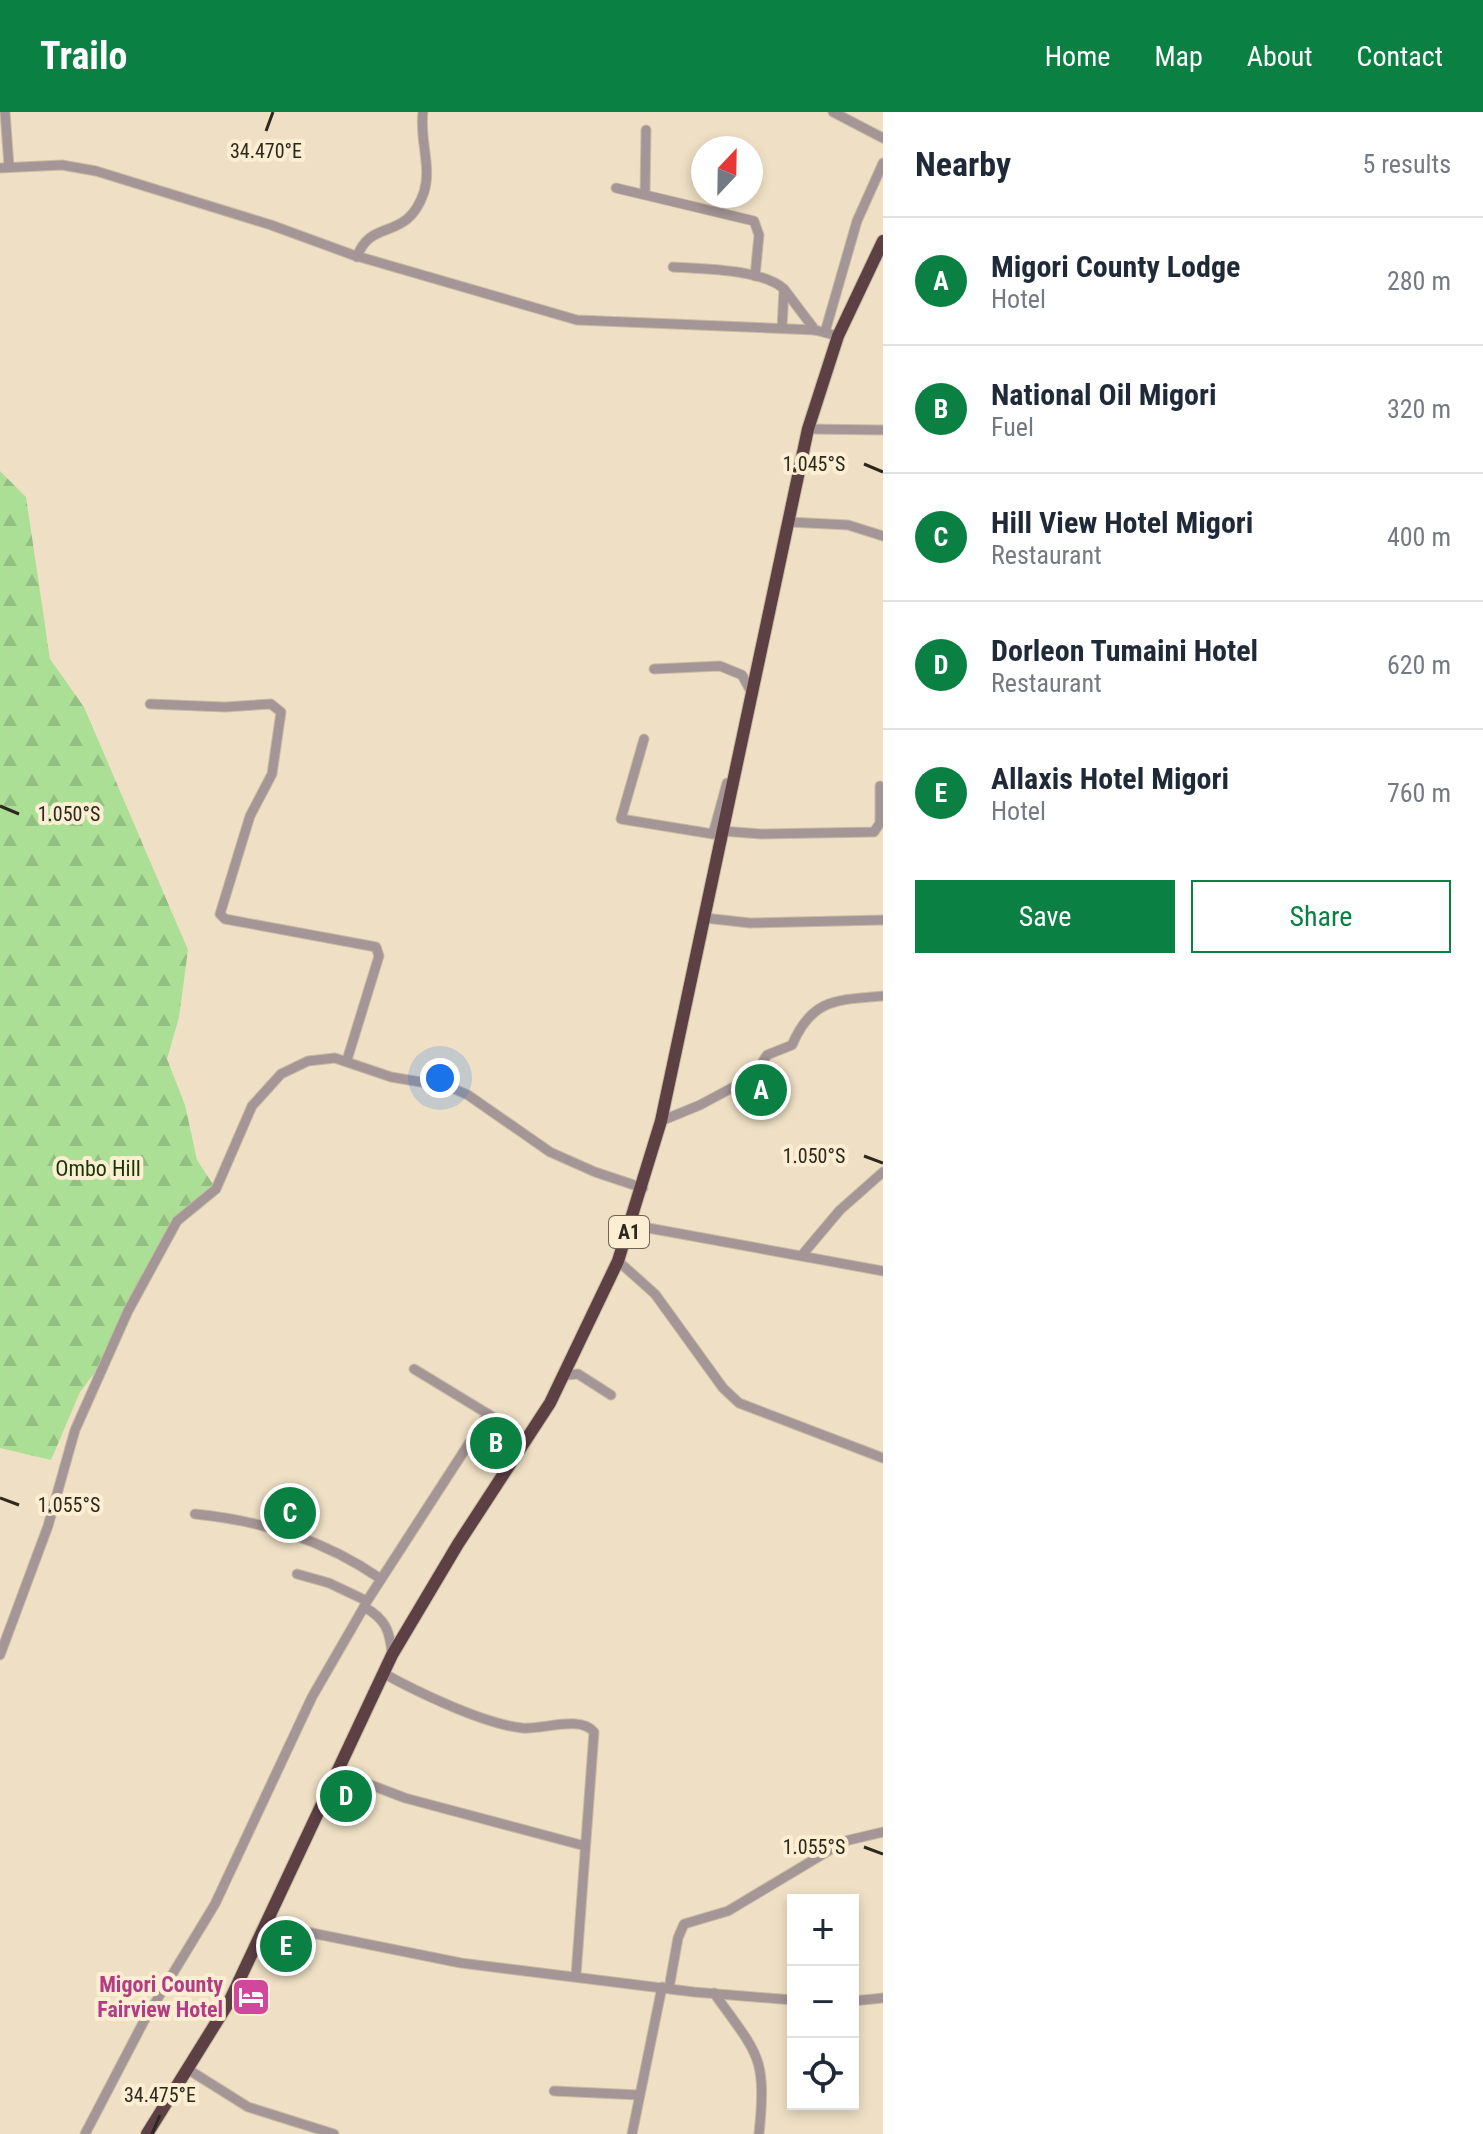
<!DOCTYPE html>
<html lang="en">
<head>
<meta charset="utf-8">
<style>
	body { margin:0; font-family:"Roboto Condensed",sans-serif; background:#f6f6f7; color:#1f2937 }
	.controls { position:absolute; right:24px; bottom:24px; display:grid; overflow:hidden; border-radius:0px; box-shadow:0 4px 12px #0003 }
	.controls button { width:72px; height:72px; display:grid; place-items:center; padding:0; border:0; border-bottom:2px solid #e0e1e3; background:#fff; color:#1f2937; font:40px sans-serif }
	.compass { position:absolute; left:691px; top:24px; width:72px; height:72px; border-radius:50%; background:#fff; box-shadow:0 4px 12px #0003; rotate:22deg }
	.you { position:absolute; left:440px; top:966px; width:28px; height:28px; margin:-20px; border:6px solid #fff; border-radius:50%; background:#1a73e8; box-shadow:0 0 0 12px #1a73e833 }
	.badge { display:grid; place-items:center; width:52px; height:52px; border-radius:50%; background:#0b8043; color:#fff; font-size:26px; font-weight:700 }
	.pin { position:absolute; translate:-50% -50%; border:4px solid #fff; box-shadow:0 2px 8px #0006 }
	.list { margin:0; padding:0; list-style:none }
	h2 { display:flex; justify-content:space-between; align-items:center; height:104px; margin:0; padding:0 32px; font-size:34px }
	h2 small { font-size:26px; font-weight:400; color:#747a83 }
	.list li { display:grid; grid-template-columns:52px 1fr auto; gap:24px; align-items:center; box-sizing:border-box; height:128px; padding:0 32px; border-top:2px solid #e0e1e3 }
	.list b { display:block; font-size:30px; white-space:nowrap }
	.list p { margin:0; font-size:26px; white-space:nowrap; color:#747a83 }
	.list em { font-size:26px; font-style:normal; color:#747a83 }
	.actions { display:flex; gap:16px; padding:24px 32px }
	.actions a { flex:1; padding:18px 0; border:2px solid #0b8043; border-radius:0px; text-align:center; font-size:28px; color:#0b8043 }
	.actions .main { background:#0b8043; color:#fff }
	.icon { flex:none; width:44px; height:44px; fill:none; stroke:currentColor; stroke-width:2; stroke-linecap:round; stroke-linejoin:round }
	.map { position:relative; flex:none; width:883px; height:2022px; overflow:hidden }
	header { display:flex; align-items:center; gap:48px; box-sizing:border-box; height:112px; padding:0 40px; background:#0b8043; color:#fff }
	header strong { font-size:38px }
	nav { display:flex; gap:44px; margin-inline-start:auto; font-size:28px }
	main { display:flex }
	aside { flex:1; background:#fff }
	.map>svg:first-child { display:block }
</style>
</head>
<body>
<header>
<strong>Trailo</strong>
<nav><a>Home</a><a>Map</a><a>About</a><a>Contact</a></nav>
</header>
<main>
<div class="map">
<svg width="883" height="2022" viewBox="0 0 883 2022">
	<defs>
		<pattern id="forest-firs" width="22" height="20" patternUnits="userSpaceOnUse" patternTransform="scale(2)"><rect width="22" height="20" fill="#abdf96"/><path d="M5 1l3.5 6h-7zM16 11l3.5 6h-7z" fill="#93bf81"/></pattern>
	</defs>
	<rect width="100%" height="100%" fill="#efe0c5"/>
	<polygon fill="url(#forest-firs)" points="0,359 26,385 50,547 84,595 188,838 179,905 167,947 185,993 197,1048 216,1077 187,1100 108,1243 80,1280 51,1348 0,1336"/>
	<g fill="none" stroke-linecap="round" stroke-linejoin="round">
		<g stroke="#c8bba4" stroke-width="11">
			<g id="minor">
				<polyline points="5,0 9,54"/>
				<polyline points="833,0 883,26"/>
				<polyline points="0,56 62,53 96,59 271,113 353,143 577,208 815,218 838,224"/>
				<polyline points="616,76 754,109 759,123 755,164"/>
				<polyline points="645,81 646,18"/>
				<path d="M357 145C371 105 407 131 424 80 432 55 419 26 423 0"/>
				<path d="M673 155C703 157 762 157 784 177L782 216"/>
				<polyline points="784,177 815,218"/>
				<polyline points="825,220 857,109 883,51"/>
				<polyline points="808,317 883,318"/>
				<polyline points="789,410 848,413 883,424"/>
				<polyline points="654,557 720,554 742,563 753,583"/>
				<polyline points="150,592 225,595 271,592 281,600 272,662 250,704 220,802 225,807 376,835 379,844 347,948"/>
				<polyline points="644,627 621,707 713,722 727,671"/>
				<polyline points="722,719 761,722 874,720 880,711 880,674"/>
				<polyline points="705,806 750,811 883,808"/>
				<path d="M661 1009 700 993 754 964 767 943 792 933C812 886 837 888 883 884"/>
				<polyline points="632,1113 883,1159"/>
				<polyline points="802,1143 840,1098 883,1060"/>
				<polyline points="618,1149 655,1182 723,1276 739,1291 883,1346"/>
				<polyline points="567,1263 578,1262 611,1283"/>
				<polyline points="488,1302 527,1328"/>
				<path d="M195 1402C264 1409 324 1428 381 1467"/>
				<path d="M297 1462 329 1471 367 1489 364 1495C386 1507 390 1519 392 1543"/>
				<polyline points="367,1489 488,1302 414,1257"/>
				<polyline points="0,1543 48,1414 75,1318 128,1199 177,1109 216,1077 252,994 281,962 308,949 335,946 391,965 450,975 468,983 550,1040 595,1060 643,1076"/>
				<path d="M383 1561C417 1580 484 1612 522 1616 542 1618 580 1603 594 1620L576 1863"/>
				<polyline points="337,1660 405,1686 585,1734"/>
				<polyline points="267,1812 461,1851 694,1880 793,1888"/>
				<polyline points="669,1876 678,1826 684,1812 728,1799 845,1729 883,1720"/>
				<path d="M714 1881C758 1943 767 1943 759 2022"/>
				<polyline points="853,1889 883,1886"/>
				<polyline points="189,1958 248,1995 334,2022"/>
				<polyline points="554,1979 639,1983"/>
				<polyline points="85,2022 144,1909 215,1792 312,1585 364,1495"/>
				<polyline points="632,2022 662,1875"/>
			</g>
		</g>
		<g stroke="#c8bba4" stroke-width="14">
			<polyline id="highway" points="147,2022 229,1890 392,1543 458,1432 550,1291 618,1149 661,1009 808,317 838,224 883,129"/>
		</g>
		<use href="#minor" stroke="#a49596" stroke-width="9"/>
		<use href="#highway" stroke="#5c4043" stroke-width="12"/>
	</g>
	<path fill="none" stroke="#2d281e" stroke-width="3" d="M266 19 273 0M864 352 883 360M0 694 19 702M864 1044 883 1051M0 1386 19 1393M864 1735 883 1742M152 2022 160 2003"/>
	<defs>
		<g id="hotel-square" transform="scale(2)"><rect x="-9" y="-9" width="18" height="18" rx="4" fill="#d1479c" stroke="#fceed2"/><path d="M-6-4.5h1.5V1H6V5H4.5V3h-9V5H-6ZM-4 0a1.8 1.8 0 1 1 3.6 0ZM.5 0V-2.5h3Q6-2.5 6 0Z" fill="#fff"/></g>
	</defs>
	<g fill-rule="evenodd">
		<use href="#hotel-square" x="251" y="1885"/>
	</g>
	<g text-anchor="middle" stroke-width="8" stroke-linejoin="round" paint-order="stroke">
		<rect fill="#fceed2" stroke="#6b6354" stroke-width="2" x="609" y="1104" width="40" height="32" rx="6"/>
		<g font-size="20" font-weight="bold" fill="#2d281e">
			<text x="629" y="1127">A1</text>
		</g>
		<g font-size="22" fill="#163704" stroke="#fceed2">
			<text x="98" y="1064">Ombo Hill</text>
		</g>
		<g font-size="22" font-weight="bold" fill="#b23c85" stroke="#fceed2" text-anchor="end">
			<text x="223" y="1880">Migori County<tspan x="223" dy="25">Fairview Hotel</tspan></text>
		</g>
	</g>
	<g font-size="20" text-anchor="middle" fill="#2d281e" stroke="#fceed2" stroke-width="8" stroke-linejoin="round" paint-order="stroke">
		<text x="266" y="46">34.470°E</text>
		<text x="814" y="359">1.045°S</text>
		<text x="69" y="709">1.050°S</text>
		<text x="814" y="1051">1.050°S</text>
		<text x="69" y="1400">1.055°S</text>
		<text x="814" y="1742">1.055°S</text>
		<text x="160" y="1990">34.475°E</text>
	</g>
</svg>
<div class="controls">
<button>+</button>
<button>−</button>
<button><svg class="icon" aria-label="locate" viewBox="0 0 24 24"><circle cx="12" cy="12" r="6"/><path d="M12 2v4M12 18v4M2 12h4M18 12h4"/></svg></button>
</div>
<svg class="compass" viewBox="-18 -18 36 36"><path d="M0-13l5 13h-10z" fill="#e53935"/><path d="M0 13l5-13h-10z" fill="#747a83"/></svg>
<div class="you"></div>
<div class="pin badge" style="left:761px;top:978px">A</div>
<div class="pin badge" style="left:496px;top:1331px">B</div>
<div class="pin badge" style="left:290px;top:1401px">C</div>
<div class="pin badge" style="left:346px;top:1684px">D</div>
<div class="pin badge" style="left:286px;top:1834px">E</div>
</div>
<aside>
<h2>Nearby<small>5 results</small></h2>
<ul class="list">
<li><span class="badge">A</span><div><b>Migori County Lodge</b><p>Hotel</p></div><em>280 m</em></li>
<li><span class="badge">B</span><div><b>National Oil Migori</b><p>Fuel</p></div><em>320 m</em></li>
<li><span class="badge">C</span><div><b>Hill View Hotel Migori</b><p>Restaurant</p></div><em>400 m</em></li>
<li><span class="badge">D</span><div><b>Dorleon Tumaini Hotel</b><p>Restaurant</p></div><em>620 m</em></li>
<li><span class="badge">E</span><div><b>Allaxis Hotel Migori</b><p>Hotel</p></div><em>760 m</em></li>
</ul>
<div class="actions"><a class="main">Save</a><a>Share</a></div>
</aside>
</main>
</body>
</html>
